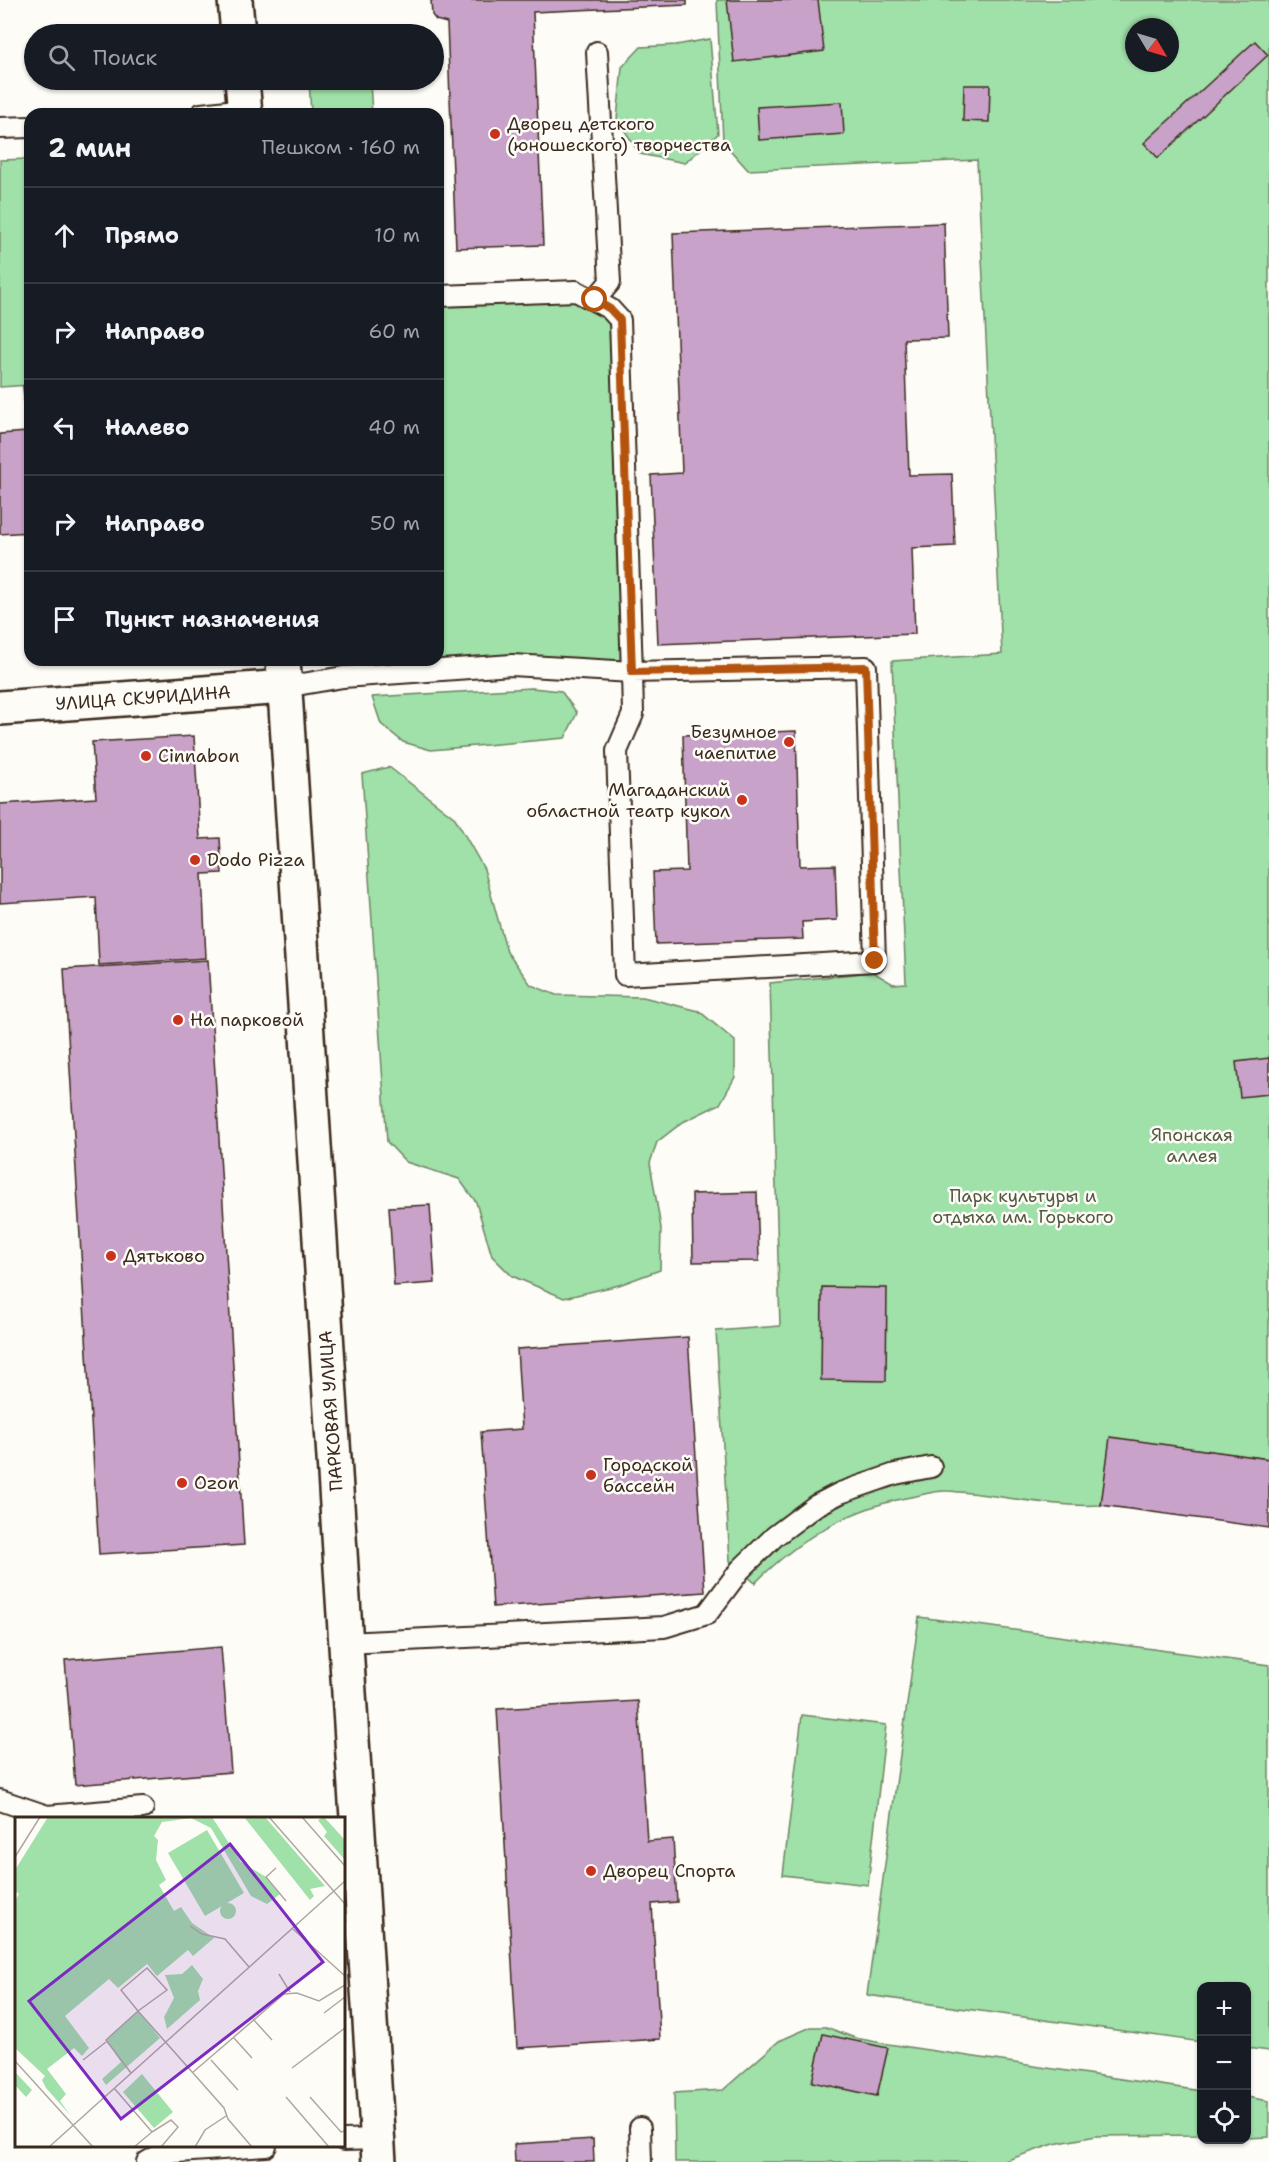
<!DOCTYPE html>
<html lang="ru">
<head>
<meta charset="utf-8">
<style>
	body { margin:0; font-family:"Shantell Sans",sans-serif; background:#242831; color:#f1f3f6 }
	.controls { position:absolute; right:18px; bottom:18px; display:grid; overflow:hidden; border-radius:12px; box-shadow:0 2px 4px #0004 }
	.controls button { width:54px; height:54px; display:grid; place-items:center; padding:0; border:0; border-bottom:2px solid #363941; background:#171b24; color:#f1f3f6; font:30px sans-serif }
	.compass { position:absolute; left:1125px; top:18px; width:54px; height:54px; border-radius:50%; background:#171b24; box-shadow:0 2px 4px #0004; rotate:128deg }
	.stop { position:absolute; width:18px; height:18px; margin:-14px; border:4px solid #b45309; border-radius:50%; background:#fff }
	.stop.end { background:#b45309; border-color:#fff; box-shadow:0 2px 6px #0008 }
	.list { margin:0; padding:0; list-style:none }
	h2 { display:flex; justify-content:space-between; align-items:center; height:78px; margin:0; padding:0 24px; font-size:26px }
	h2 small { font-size:20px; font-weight:400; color:#9ea1a6 }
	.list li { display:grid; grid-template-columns:39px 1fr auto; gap:18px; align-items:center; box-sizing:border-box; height:96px; padding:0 24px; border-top:2px solid #363941 }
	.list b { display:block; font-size:22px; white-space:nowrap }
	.list em { font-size:20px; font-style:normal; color:#9ea1a6 }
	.icon { flex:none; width:33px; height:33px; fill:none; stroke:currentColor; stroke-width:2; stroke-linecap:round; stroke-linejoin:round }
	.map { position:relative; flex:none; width:1269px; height:2162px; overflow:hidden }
	.search { position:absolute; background:#171b24; box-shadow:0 2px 4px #0004; left:24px; top:24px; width:420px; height:66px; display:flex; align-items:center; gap:15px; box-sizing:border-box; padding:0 21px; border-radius:33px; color:#9ea1a6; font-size:22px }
	.panel { position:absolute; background:#171b24; box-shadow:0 2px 4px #0004; left:24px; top:108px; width:420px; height:558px; border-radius:18px }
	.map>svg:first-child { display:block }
</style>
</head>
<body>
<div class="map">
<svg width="1269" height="2162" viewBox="0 0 1269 2162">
	<rect width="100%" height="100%" fill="#fdfcf7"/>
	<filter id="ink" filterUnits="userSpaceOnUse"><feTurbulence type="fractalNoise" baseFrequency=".0167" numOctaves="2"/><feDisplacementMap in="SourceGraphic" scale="12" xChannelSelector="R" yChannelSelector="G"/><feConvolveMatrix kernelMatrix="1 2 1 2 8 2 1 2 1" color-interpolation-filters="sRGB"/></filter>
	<g filter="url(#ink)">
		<g fill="#a0e0a9" stroke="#6e8564" stroke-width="1.5" fill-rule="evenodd">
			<path d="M717 0H1269V1459L1111 1438 1101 1505C1049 1508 999 1494 947 1491 937 1490 926 1494 916 1496 851 1507 801 1537 755 1583L730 1561 716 1331 780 1326 770 983 873 972 893 984 906 983 892 661 1002 654 977 160 748 170 723 142ZM1134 27H1170V63H1134Z"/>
			<polygon points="710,39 718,134 685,163 640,154 617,119 622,67 641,47 676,45"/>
			<polygon points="309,80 370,82 372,114 311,114"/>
			<polygon points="30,159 30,385 0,387 0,160"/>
			<polygon points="576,291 610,309 632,672 343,677 341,660 438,660 438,296"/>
			<polygon points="532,688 561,691 577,713 565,738 431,750 403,742 381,724 372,697"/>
			<polygon points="389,767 455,818 484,869 507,952 531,985 556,995 643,997 699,1011 735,1041 735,1077 720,1104 683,1122 657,1142 650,1163 661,1228 660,1270 619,1285 564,1298 512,1276 492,1256 476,1202 459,1179 406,1162 387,1142 362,774"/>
			<polygon points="919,1617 1269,1665 1269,2051 1247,2048 1246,1986 1202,1986 1201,2042 867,1995"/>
			<polygon points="802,1715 886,1725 868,1885 783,1875"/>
			<polygon points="811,2027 826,2027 855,2038 888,2044 1201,2091 1201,2135 1096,2136 1054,2144 1002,2162 675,2162 674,2093 723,2090 779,2041"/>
			<polygon points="1247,2097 1269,2101 1269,2137 1247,2138"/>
		</g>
		<g fill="#c9a2c9" stroke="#3b2a1e" stroke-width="1.5">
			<polygon points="431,0 687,0 687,5 533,12 543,245 456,248 447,23 436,20 432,15"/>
			<polygon points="727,0 818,0 824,51 734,62"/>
			<polygon points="1255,41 1268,55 1158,158 1144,143"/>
			<polygon points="964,85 990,85 989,122 963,121"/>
			<polygon points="842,102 844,134 759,140 757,107"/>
			<polygon points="944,223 948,338 904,339 909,475 952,474 955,546 912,548 915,634 658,644 651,475 682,473 673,233"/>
			<polygon points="30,385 30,532 0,534 0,434 27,432 23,386"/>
			<polygon points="796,731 800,866 835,865 837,920 802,922 803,939 656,944 653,872 687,871 683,735"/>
			<polygon points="194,736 200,839 220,838 222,873 202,874 206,958 99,965 96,897 0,903 0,804 96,798 92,742"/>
			<polygon points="208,960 244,1545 99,1554 64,969"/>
			<polygon points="1269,1058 1269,1094 1240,1097 1236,1062"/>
			<polygon points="757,1192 759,1261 693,1262 692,1194"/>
			<polygon points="430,1205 435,1283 394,1286 389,1207"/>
			<polygon points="822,1287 887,1288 886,1381 821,1380"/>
			<polygon points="688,1337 705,1592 493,1607 481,1432 522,1429 517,1349"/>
			<polygon points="1110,1437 1269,1459 1269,1528 1101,1505"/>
			<polygon points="221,1647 231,1772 75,1785 65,1660"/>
			<polygon points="638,1701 647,1841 673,1839 677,1902 652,1904 660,2039 517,2048 497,1709"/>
			<polygon points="823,2034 888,2048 877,2096 812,2082"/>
			<polygon points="593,2139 594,2162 515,2162 514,2144"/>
		</g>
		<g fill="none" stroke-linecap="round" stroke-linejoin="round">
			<g stroke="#3b2a1e" stroke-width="24">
				<g id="service">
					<polyline points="201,114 245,109"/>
					<polyline points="0,128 30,127"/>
					<polyline points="595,300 610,282 597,52"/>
					<polygon points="866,667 875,961 625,975 617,751 633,714 632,672"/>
					<polyline points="285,687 343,677 512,665 632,672 620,320 610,309 576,291 438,296"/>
					<polyline points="346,1643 664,1627 707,1614 740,1570 775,1536 815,1506 840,1493 895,1474 931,1467"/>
					<polyline points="0,1800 47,1816 143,1808"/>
					<polyline points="640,2128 641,2162"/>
					<polyline points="344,2140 378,2139"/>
					<polyline points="147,2162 163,2153 266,2146"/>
				</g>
			</g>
			<g stroke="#3b2a1e" stroke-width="38">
				<g id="minor">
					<polyline points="235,0 238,34"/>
					<polyline points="242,80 245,114"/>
					<polyline points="283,660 379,2162"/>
					<polyline points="0,708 285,687"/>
				</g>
			</g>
			<use href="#service" stroke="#fdfcf7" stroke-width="20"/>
			<use href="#minor" stroke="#fdfcf7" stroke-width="33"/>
		</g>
	</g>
	<g fill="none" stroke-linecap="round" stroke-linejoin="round" filter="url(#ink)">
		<polyline stroke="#b45309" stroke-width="8" points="595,300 610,309 620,320 632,672 866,667 875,961"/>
	</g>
	<g fill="#c8321e" stroke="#fdfcf7" stroke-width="2">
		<circle cx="495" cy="134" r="6"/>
		<circle cx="789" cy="742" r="6"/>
		<circle cx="146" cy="756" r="6"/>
		<circle cx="742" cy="800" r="6"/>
		<circle cx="195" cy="860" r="6"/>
		<circle cx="178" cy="1020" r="6"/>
		<circle cx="111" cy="1256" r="6"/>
		<circle cx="591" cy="1475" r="6"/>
		<circle cx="182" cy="1483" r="6"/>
		<circle cx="591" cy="1871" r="6"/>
	</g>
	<g text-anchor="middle" stroke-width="5" stroke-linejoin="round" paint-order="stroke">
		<g font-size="18" fill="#3b2a1e" stroke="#fdfcf7" text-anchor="start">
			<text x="507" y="130">Дворец детского<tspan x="507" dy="21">(юношеского) творчества</tspan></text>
			<text x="777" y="738" text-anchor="end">Безумное<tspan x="777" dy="21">чаепитие</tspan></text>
			<text x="158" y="762">Cinnabon</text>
			<text x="730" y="796" text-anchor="end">Магаданский<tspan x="730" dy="21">областной театр кукол</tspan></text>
			<text x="207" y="866">Dodo Pizza</text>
			<text x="190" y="1026">На парковой</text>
			<text x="123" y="1262">Дятьково</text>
			<text x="603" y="1471">Городской<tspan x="603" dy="21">бассейн</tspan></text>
			<text x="194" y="1489">Ozon</text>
			<text x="603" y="1877">Дворец Спорта</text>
		</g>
		<g font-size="18" fill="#3b2a1e" stroke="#fdfcf7">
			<text transform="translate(143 698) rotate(-4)" y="6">УЛИЦА СКУРИДИНА</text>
			<text transform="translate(331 1411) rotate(-94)" y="6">ПАРКОВАЯ УЛИЦА</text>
		</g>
		<g font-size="18" fill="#545841" stroke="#fdfcf7">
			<text x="1192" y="1141">Японская<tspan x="1192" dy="21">аллея</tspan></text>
			<text x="1023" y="1202">Парк культуры и<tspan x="1023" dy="21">отдыха им. Горького</tspan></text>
		</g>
	</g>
	<g transform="translate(15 1817)">
		<rect width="330" height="330" fill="#fdfcf7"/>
		<path d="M33 0H197L226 45 251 60 265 77 252 87 236 79 196 11 176 1 147 5 139 19 143 23 141 43 151 63 144 68 159 94 166 90 177 106 199 121 178 139 173 133 142 159 132 147 103 171 94 162 50 199 74 231 67 239 59 231 32 252 51 277 45 284 55 298 31 271 27 263 30 259 0 231V84L4 77 0 74V53ZM229 0H250L310 69 295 72 299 79 295 83ZM309 0 330 23V43L309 19 312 15 303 3ZM192 13 229 76 190 99 153 36ZM205 94a8 8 0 1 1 16 0a8 8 0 1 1-16 0ZM177 148 188 162 183 174 185 183 152 212 149 200 159 181 150 158 167 157ZM123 194 145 221 91 268 87 262 106 245 91 223ZM0 255 17 273 11 280 0 268ZM127 257 158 295 139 311 108 275Z" fill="#a0e0a9"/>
		<path fill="none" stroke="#afa8a0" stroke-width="1.5" d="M254 0 330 87M287 0 330 49M0 40 25 0M261 51 251 60 271 84M175 109 187 117 210 122 234 150M278 112 330 159M132 151 152 173 123 194 106 173ZM264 157 275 175M309 196 330 180M238 202 257 223M218 220 237 241M68 243 91 225M196 243 223 273M0 244 78 330M277 251 330 211M116 256 91 223 123 194 209 291 213 302 237 330M177 256 269 177 282 176 304 184 330 168M99 271 137 315 119 330M271 280 314 330M295 280 326 315 330 314M137 315 156 303 163 310 146 330M34 330 330 64M180 330 190 313 211 299"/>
		<path fill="#7b2cbf" fill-opacity="0.15" stroke="#7b2cbf" stroke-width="3" d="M215 27 308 145 106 302 14 184Z"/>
		<rect width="330" height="330" fill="none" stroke="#3b2a1e" stroke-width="3"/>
	</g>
</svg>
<div class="controls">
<button>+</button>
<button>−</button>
<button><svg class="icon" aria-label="locate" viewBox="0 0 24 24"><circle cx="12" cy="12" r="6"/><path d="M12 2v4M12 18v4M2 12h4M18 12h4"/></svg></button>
</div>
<svg class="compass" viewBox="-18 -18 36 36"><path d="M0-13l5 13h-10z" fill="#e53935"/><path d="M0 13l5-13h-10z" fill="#9ea1a6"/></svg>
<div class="stop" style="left:595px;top:300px"></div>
<div class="stop end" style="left:875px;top:961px"></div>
<div class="search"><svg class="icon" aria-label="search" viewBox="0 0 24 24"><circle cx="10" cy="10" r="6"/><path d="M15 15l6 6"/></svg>Поиск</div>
<section class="panel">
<h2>2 мин<small>Пешком · 160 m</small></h2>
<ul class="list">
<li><svg class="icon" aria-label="ahead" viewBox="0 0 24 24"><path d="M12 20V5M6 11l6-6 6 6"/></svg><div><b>Прямо</b></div><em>10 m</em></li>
<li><svg class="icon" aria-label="right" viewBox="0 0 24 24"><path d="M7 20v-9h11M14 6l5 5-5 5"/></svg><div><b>Направо</b></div><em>60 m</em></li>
<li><svg class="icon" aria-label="left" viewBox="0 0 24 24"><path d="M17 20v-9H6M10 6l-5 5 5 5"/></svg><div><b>Налево</b></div><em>40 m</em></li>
<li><svg class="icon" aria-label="right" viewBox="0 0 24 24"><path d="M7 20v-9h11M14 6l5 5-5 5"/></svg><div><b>Направо</b></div><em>50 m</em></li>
<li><svg class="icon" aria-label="arrive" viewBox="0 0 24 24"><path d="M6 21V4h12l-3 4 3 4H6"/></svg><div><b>Пункт назначения</b></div></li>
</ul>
</section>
</div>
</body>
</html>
